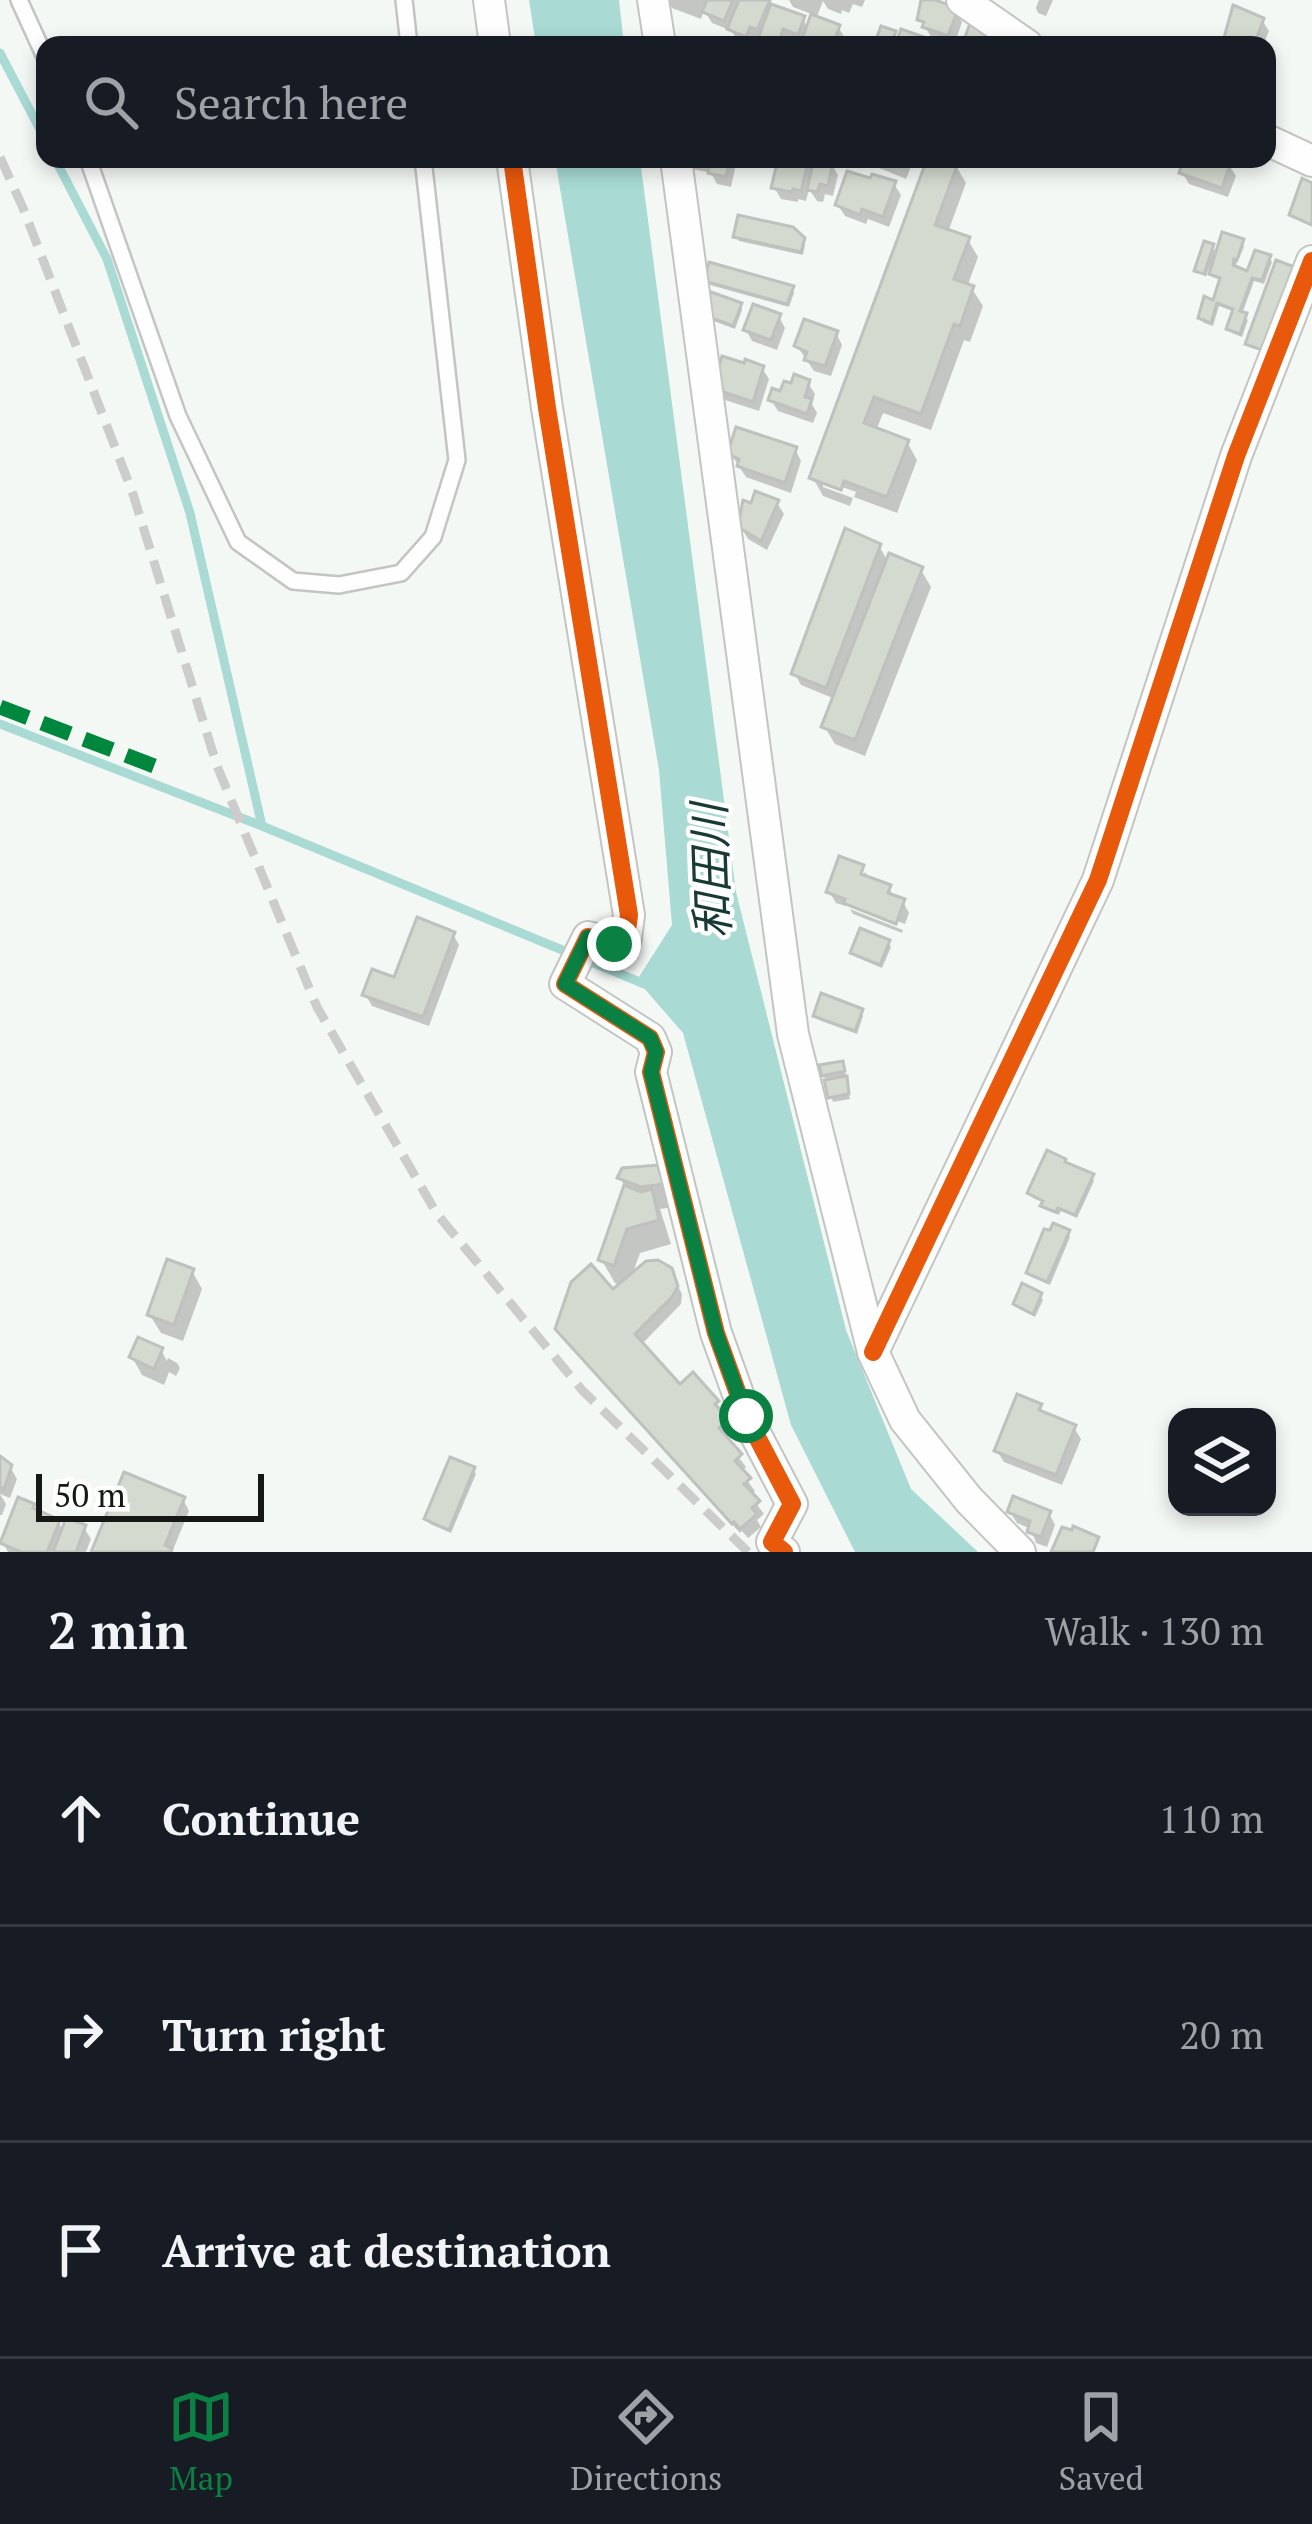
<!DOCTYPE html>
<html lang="en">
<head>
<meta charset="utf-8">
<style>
	body { margin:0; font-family:"PT Serif","Noto Sans JP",serif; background:#242831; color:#f1f3f6 }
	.controls { position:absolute; right:36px; bottom:36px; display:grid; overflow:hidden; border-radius:24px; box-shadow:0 6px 18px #0003 }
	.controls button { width:108px; height:108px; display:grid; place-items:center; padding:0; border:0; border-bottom:3px solid #363941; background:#171b24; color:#f1f3f6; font:60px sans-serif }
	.scale { position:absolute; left:36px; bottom:30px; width:228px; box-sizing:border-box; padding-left:12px; border:6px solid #151815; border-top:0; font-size:33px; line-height:42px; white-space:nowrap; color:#151815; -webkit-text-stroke:9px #fff; paint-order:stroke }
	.stop { position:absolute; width:36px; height:36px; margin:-27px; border:9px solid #0b8043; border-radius:50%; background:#fff }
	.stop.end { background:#0b8043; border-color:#fff; box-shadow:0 3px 12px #0008 }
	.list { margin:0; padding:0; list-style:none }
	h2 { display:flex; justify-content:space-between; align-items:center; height:156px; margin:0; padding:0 48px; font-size:51px }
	h2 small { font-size:39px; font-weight:400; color:#9ea1a6 }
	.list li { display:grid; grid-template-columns:78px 1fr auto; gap:36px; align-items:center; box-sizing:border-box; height:216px; padding:0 48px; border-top:3px solid #363941 }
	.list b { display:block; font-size:45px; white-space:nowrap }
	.list em { font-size:39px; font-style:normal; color:#9ea1a6 }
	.icon { flex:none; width:66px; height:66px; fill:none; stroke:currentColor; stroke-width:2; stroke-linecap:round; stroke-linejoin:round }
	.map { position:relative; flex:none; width:1312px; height:1552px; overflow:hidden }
	.search { position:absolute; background:#171b24; box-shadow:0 6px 18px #0003; left:36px; right:36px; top:36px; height:132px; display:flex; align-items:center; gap:30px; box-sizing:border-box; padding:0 42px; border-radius:24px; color:#9ea1a6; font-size:45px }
	.sheet { height:804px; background:#171b24 }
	nav { display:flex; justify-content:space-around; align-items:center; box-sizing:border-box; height:168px; border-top:3px solid #363941; background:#171b24; font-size:33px; color:#9ea1a6 }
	nav a { display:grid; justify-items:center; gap:6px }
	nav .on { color:#0b8043 }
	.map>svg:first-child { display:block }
</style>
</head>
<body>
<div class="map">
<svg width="1312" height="1552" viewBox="0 0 1312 1552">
	<rect width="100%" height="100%" fill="#f4f8f4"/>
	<g fill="#a9dad4">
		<polygon points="529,0 619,0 624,45 536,45"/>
		<polygon points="555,159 640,159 736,892 846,1330 911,1489 978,1552 855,1552 791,1425 683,1033 637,980 672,925 659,770"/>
	</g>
	<g fill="#0003">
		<polygon points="667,0 770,0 775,9 803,19 809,30 814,15 793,7 789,0 865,0 862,7 853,4 849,13 842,10 841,14 828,9 823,1 816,19 838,27 845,38 843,45 804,45 789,39 787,45 760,45 761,38 756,37 752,45 748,45 737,40 732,31 712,23 704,10 701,19 672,8"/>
		<polygon points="925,0 956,11 962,22 954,45 935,39 938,45 877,45 894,34 899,43 936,45 921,20"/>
		<polygon points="1039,0 1053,0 1046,16 1038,13 1036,8"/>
		<polygon points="1262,20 1269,31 1263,45 1225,45"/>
		<polygon points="687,159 737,159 731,187 717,184 711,173 693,169"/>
		<polygon points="781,159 808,159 815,171 818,159 835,159 833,166 838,175 833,196 825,194 823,202 817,201 809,189 806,201 798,199 798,202 781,199 774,187"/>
		<polygon points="864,159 914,159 906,179 867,163"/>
		<polygon points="931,159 956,166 966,183 948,232 968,240 978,257 967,287 972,289 983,306 970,342 964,340 931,430 883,413 876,431 907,442 917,460 897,513 854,497 856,492 823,480 823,487 853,498 850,506 823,496 813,478"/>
		<polygon points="1187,159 1213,159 1229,165 1236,176 1228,197 1189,184 1182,172"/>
		<polygon points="894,184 901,195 889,227 868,219 866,224 845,216 838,205"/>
		<polygon points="736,237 802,240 805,245 803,255 739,241"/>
		<polygon points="1242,242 1244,247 1234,269 1249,275 1269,258 1272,262 1264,284 1254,281 1242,314 1248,320 1242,337 1232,333 1229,329 1235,312 1219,306 1213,326 1204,323 1201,318 1215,303 1222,281 1215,278 1209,268 1206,277 1198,270 1212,246 1218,256"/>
		<polygon points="707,280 792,288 794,293 789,307 710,285"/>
		<polygon points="740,305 742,310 735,329 708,319"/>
		<polygon points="779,317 785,328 777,350 752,341 746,330"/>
		<polygon points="836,333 842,345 831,376 814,371 797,346"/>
		<polygon points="762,368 769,379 759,411 722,399 715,388"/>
		<polygon points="808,383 815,394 812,404 817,413 813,423 778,411 771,400"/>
		<polygon points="795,449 801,461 791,493 746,477 731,454"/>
		<polygon points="777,503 784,514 767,550 748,539 741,527"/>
		<polygon points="879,546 889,563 921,570 931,587 865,756 835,744 824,726 835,699 801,685 795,674"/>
		<polygon points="862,867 864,871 858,871 857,889 865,872 869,878 889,888 895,899 903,902 909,913 905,924 846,901 846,906 836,903 829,891"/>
		<polygon points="850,909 903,930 902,933 853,914"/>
		<polygon points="453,934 459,945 429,1026 372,1006 365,994 396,981"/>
		<polygon points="888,942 891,947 882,968 856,957 854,953"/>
		<polygon points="861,1011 863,1016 857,1034 819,1020 816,1015"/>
		<polygon points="844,1069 846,1075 843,1076 850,1099 833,1102 824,1075"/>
		<polygon points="1067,1166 1092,1177 1094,1181 1077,1218 1061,1211 1059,1215 1046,1210 1045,1203 1033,1198 1030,1193"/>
		<polygon points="657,1168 671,1192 674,1207 660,1209 671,1244 640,1253 631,1278 675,1281 682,1294 681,1304 641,1345 680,1388 716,1402 723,1414 732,1432 725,1439 746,1467 741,1472 755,1491 750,1495 764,1514 757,1520 761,1527 748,1538 742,1531 740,1533 566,1341 559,1329 622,1286 615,1283 601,1259 626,1188 620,1178"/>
		<polygon points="1068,1233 1070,1237 1050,1285 1032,1277 1029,1273"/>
		<polygon points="192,1271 202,1289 183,1341 161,1333 150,1315"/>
		<polygon points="1040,1295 1043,1300 1035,1317 1019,1309 1016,1304"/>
		<polygon points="161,1350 167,1361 168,1358 177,1363 180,1368 176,1376 169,1372 164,1385 142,1375 132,1357"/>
		<polygon points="1040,1406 1045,1416 1074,1428 1081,1439 1062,1485 1004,1462 997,1451"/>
		<polygon points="0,1460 10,1467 17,1479 10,1498 0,1494 6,1504 2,1515 0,1515"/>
		<polygon points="473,1469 476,1474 451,1533 430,1524 427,1519"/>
		<polygon points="183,1499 189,1511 172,1552 95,1552"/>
		<polygon points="32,1506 36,1512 58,1522 64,1532 84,1528 91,1539 86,1552 8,1552 3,1543"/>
		<polygon points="1010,1512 1049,1513 1055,1525 1047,1547 1036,1543 1031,1529 1017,1523"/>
	</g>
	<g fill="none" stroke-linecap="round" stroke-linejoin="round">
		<g stroke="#a9dad4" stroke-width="9">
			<polyline points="0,53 45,139"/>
			<polyline points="55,159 107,259 190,513 262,826"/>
			<polyline points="0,724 262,826 647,985"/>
		</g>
	</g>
	<g fill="#d4dacf" stroke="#bfc1be" stroke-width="3">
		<polygon points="707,0 733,0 724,21 702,12"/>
		<polygon points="739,0 770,0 757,30 750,27 746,37 727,29"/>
		<polygon points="921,0 936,0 958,9 948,36 922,27 924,22 917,20"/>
		<polygon points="771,4 805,16 798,35 783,29 778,45 759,45 756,44"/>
		<polygon points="1233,5 1264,18 1254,45 1222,45"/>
		<polygon points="811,14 840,25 833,45 800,45"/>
		<polygon points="972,18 1004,45 989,45 965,37"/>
		<polygon points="881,26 896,31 891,45 874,45"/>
		<polygon points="901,29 941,43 940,45 895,45"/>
		<polygon points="689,159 730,159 726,177 708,173 710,164"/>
		<polygon points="778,159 809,159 801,191 793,189 792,192 771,188"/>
		<polygon points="814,159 833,161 828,186 820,184 817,192 807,190"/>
		<polygon points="927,159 946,159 958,163 935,225 970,237 954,279 974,286 960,326 954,324 921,414 874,397 864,423 909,440 887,497 844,481 841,490 809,478"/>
		<polygon points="1184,159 1222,159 1231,162 1222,188 1179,173"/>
		<polygon points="847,171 870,178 872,174 896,181 883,217 862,209 860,215 835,205"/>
		<polygon points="1302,178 1312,183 1312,225 1289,215"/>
		<polygon points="738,215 793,227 805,238 801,252 733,237"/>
		<polygon points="1222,232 1244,239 1237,260 1234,259 1233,265 1247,271 1255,250 1271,255 1262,280 1252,278 1240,311 1247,313 1240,334 1226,329 1233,309 1217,303 1211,323 1198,318 1204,296 1213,300 1220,278 1209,274"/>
		<polygon points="1204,241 1214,244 1204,274 1194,271"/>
		<polygon points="1276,260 1300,269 1268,352 1245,344"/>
		<polygon points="709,262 794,286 787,304 704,281"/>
		<polygon points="711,292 742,303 733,326 702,314"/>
		<polygon points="753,304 781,314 771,340 743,330"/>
		<polygon points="804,319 838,331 825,366 804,360 807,352 794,346"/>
		<polygon points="722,356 744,363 745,359 764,366 753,402 712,388"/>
		<polygon points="794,374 810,380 805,397 812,399 807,414 768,400 772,388 780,391 784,381 791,383"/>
		<polygon points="736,427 797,447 785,483 737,466 739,459 727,454"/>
		<polygon points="755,491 779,500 761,541 738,527 743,500 751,503"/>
		<polygon points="845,528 881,544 826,688 791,674"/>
		<polygon points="889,553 923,567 855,740 821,727"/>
		<polygon points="839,856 864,865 861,874 891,885 888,893 905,899 896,924 843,903 845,899 826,892"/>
		<polygon points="417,917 455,932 423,1017 362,995 372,969 394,977"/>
		<polygon points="860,928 890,940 880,965 850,953"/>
		<polygon points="821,993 863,1009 855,1031 813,1016"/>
		<polygon points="843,1061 845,1071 822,1076 819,1065"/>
		<polygon points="847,1076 849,1094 828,1098 824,1080"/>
		<polygon points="1047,1150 1066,1159 1065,1162 1094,1174 1075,1215 1058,1208 1056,1212 1040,1206 1043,1201 1027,1193"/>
		<polygon points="658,1165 663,1184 641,1187 617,1178 622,1168"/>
		<polygon points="624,1185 641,1192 652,1189 659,1220 627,1229 614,1266 598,1260"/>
		<polygon points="1053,1223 1070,1230 1047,1282 1026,1273 1044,1229 1050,1230"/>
		<polygon points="167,1259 194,1269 174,1325 147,1315"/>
		<polygon points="658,1260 672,1268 678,1286 672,1297 635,1334 680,1384 693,1372 719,1401 715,1404 728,1419 719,1428 742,1454 735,1461 751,1478 744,1484 760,1501 752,1508 757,1514 740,1529 734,1522 732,1524 555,1329 571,1282 591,1264 613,1289 646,1261"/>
		<polygon points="1022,1283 1042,1293 1033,1314 1013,1304"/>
		<polygon points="138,1337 163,1348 154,1369 129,1357"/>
		<polygon points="1017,1394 1042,1404 1039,1410 1076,1425 1056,1475 994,1451"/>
		<polygon points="0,1456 12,1465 4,1489 0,1487"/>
		<polygon points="450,1457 475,1467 449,1530 424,1519"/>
		<polygon points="124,1472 185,1497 165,1545 172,1549 171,1552 91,1552"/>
		<polygon points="1013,1496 1051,1511 1041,1537 1027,1532 1030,1521 1007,1512"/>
		<polygon points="18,1497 35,1504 33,1508 60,1520 47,1552 21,1552 0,1543"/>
		<polygon points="66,1518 86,1525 76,1552 53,1552"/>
		<polygon points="1073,1526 1099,1537 1093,1552 1051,1552 1062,1527 1072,1530"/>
	</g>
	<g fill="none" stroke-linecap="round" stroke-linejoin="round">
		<g stroke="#c2c5c2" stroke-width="20">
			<g id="lane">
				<polyline points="19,0 45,57"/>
				<polyline points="404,0 409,45"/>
				<polyline points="88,159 178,416 238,542 293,581 339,585 401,573 433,537 457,460 423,159"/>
			</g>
		</g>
		<g stroke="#c2c5c2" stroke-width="34">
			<g id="street">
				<polyline points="489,0 495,45"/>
				<polyline points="653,0 660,45"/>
				<polyline points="962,0 1027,45"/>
				<polyline points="1267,140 1312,161"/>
				<polyline points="512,159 547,408 629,915 626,938 614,943 588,937 565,984 650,1038 656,1052 651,1072 716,1333 746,1416 792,1504 772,1542 784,1552"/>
				<polyline points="676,159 793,1034 873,1352 905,1420 969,1500 1020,1552"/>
				<polyline points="873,1352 1098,880 1236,456 1312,261"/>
			</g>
		</g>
		<use href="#lane" stroke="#fdfefd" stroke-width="15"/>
		<use href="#street" stroke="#fdfefd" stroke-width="30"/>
		<polyline stroke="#cbcccb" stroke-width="9" stroke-dasharray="24 12" stroke-linecap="butt" points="0,157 23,208 133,494 217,766 317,1007 437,1214 582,1390 748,1552"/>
		<polyline stroke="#00873e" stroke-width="15" stroke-dasharray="30 15" stroke-linecap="butt" points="0,707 157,767"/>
		<g stroke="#fff" stroke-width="26">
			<g id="cycleway">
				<polyline points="512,159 547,408 629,915 626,938 614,943 588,937 565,984 650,1038 656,1052 651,1072 716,1333 746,1416 792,1504 772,1542 784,1552"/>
				<polyline points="873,1352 1098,880 1236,456 1312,261"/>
			</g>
		</g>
		<use href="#cycleway" stroke="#e8590c" stroke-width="18"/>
	</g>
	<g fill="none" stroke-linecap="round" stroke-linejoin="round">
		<polyline stroke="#0b8043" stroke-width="15" points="614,944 588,937 565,984 650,1038 656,1052 651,1072 716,1333 746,1416"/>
	</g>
	<g text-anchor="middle" stroke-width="9" stroke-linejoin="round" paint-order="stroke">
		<g font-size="45" font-style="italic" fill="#183a37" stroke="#fff">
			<text transform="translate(711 871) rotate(-92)" y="16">和田川</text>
		</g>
	</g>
</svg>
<div class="controls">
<button><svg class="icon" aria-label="layers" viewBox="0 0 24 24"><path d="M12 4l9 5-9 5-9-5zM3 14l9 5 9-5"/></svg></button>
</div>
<div class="scale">50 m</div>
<div class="stop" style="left:746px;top:1416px"></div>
<div class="stop end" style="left:614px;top:944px"></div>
<div class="search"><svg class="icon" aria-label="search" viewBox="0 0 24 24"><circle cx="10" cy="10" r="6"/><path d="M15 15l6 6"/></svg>Search here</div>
</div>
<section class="sheet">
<h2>2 min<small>Walk · 130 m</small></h2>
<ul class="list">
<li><svg class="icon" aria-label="ahead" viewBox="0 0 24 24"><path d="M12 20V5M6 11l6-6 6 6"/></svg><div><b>Continue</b></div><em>110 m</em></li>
<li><svg class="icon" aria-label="right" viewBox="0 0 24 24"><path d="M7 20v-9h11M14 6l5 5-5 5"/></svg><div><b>Turn right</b></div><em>20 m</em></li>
<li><svg class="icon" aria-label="arrive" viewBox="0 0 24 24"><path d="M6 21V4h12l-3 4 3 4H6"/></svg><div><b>Arrive at destination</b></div></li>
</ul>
</section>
<nav>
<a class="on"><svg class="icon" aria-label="map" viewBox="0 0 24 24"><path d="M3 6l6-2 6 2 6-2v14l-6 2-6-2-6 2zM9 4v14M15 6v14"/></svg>Map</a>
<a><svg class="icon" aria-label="directions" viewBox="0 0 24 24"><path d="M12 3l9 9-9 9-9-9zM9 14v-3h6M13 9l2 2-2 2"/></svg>Directions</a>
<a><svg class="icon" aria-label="saved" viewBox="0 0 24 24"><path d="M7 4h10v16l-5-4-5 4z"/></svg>Saved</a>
</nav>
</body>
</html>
